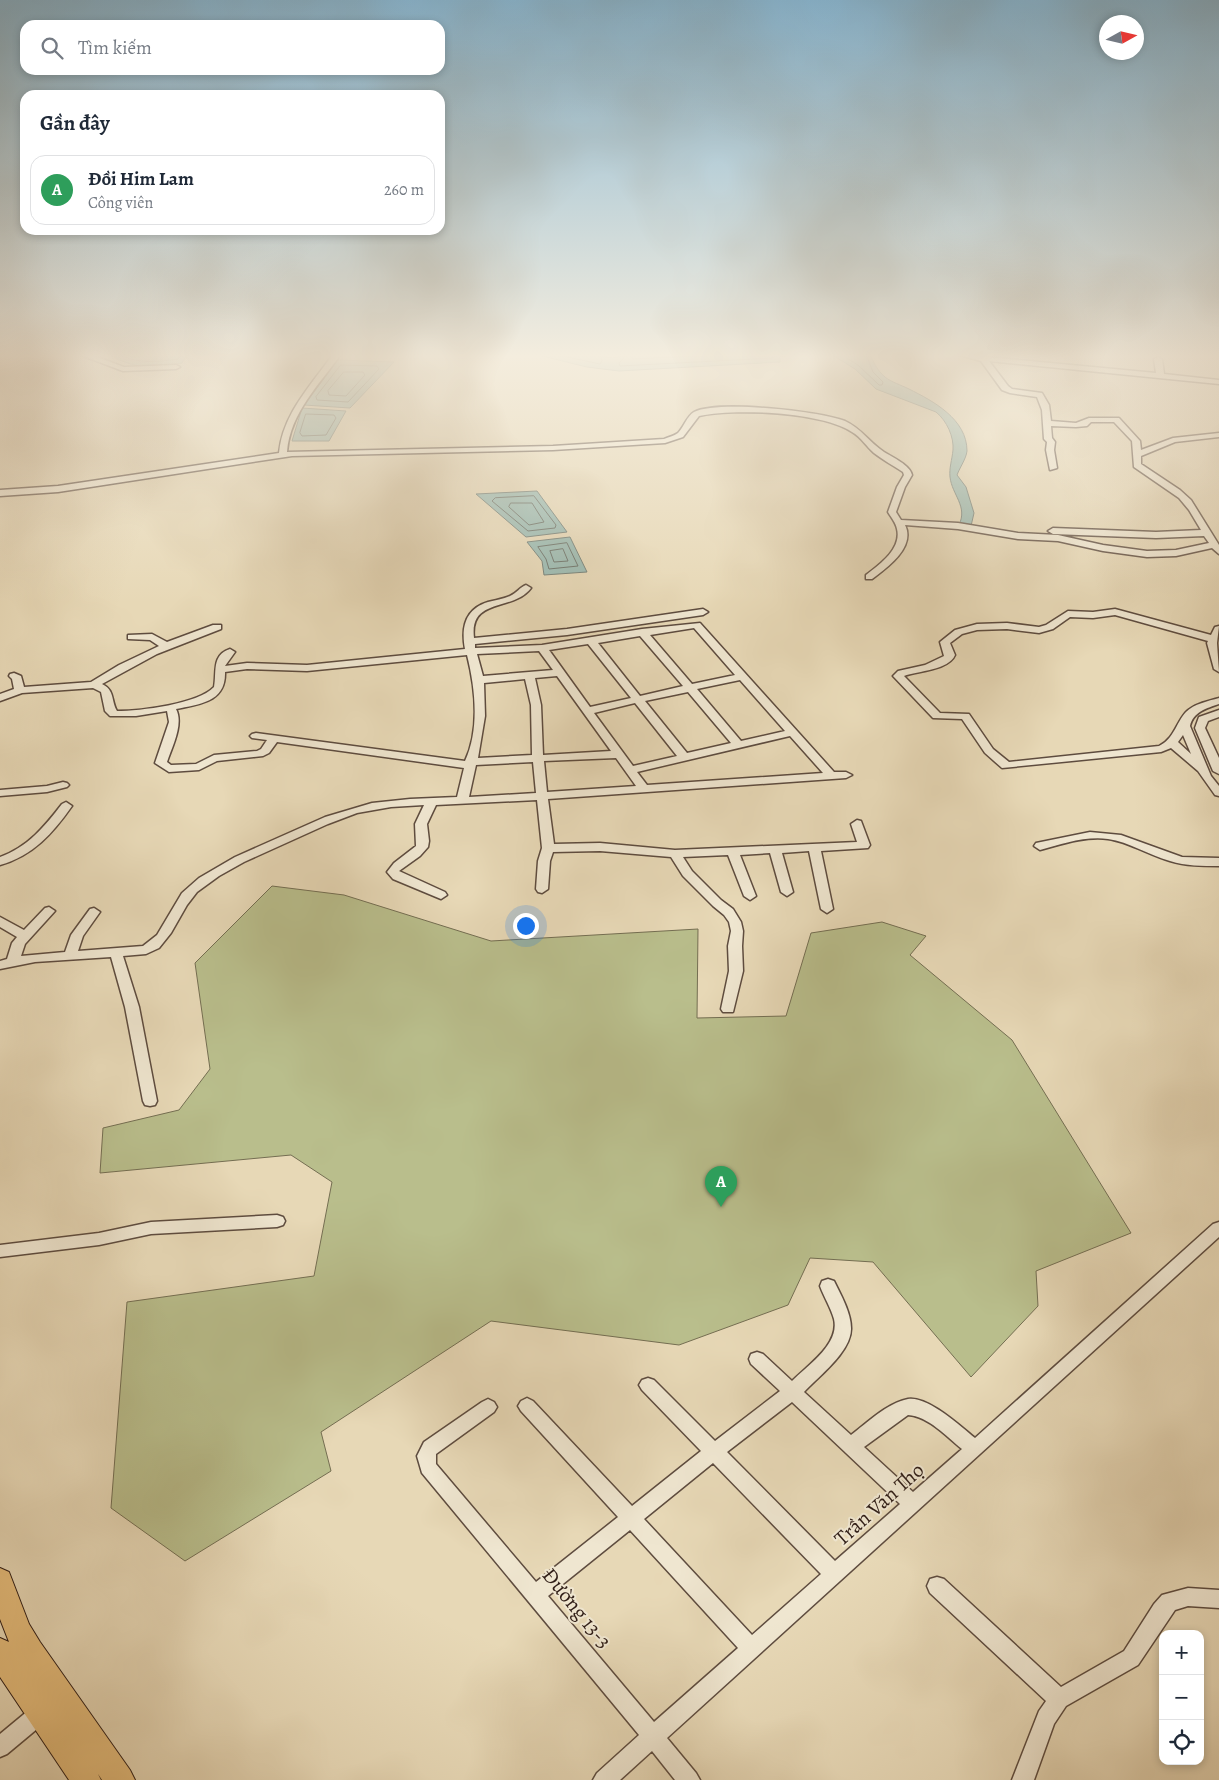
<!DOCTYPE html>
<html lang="vi">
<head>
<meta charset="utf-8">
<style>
	body { margin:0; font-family:Alegreya,serif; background:#f2f2f3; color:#1f2937 }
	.controls { position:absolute; right:15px; bottom:15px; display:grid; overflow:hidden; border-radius:10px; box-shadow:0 2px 8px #0003 }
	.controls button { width:45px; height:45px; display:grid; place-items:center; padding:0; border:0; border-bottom:1px solid #e0e1e3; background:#fff; color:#1f2937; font:25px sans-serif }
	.compass { position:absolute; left:1099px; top:15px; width:45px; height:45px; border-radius:50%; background:#fff; box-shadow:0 2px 8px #0003; rotate:82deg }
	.you { position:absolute; left:525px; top:925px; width:18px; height:18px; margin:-12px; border:4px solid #fff; border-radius:50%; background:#1a73e8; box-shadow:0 0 0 8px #1a73e833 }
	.badge { display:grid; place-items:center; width:32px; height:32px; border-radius:50%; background:#2563eb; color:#fff; font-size:16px; font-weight:700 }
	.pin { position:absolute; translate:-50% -41px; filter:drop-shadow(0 1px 2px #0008) }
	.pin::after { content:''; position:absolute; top:26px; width:18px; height:15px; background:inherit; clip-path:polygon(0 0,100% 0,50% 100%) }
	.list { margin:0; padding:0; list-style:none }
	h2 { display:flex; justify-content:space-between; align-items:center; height:65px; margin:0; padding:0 20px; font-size:21px }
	h2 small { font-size:16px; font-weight:400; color:#747a83 }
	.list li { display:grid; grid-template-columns:32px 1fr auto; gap:15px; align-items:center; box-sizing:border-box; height:70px; margin:0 10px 10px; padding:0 10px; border:1px solid #e0e1e3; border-radius:15px }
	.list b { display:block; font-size:19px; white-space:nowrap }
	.list p { margin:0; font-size:16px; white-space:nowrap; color:#747a83 }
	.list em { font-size:16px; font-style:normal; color:#747a83 }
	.icon { flex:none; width:28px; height:28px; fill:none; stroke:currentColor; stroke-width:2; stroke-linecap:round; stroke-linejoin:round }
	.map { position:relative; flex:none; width:1219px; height:1780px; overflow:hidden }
	.search { position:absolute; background:#fff; box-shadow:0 2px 8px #0003; left:20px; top:20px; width:425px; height:55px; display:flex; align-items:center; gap:12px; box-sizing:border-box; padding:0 18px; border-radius:15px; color:#747a83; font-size:19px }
	.panel { position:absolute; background:#fff; box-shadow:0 2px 8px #0003; left:20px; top:90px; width:425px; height:145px; border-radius:15px }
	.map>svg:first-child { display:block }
</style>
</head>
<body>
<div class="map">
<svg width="1219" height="1780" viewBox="0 0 1219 1780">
	<rect width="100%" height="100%" fill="#e7d8b6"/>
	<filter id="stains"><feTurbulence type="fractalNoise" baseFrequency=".004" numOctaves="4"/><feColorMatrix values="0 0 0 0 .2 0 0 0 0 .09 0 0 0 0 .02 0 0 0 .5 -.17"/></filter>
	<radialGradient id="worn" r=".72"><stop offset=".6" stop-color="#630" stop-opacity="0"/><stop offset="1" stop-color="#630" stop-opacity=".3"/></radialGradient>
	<polygon fill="#b9be8c" stroke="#746e52" points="272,886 344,895 491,941 698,929 697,1018 786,1016 811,933 882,922 926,936 910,955 1012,1040 1131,1233 1036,1271 1038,1306 971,1377 873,1262 810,1258 788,1305 679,1345 491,1321 321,1432 331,1471 185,1561 111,1508 127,1302 314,1276 332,1182 291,1155 100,1173 103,1128 179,1110 210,1069 195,963"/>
	<g fill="#97b9b1" stroke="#6e7b73">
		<path d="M109 354H187L182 363C154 368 134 370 109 354Z"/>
		<polygon points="534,354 587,354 612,358 636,354 827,354 780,356 780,362 619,371 587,367"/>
		<path d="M831 354H870C874 363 877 370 885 377 891 382 901 385 909 389 933 401 967 419 967 451 966 459 960 467 957 475L966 487 974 513 971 526 959 525C968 506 952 495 950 477 949 468 952 460 953 450 954 437 947 421 936 412L876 389 855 369Z"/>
		<polygon points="338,360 394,362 350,408 304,405"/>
		<polygon points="302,408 346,411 329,441 292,441"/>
		<polygon points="537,491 567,532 526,537 476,494"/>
		<polygon points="570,537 587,572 544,575 542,561 527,542"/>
	</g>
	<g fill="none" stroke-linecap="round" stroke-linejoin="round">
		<g stroke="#646c64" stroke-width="1">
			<path d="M118 354C137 364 157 362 178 359L181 354"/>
			<polyline points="553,354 600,364 602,361 600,354"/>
			<polyline points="624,354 623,359 619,363 620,366 773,358 776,354"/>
			<polyline points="630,354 633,359 734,354"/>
			<polyline points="840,354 858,365 879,385 882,385 883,382 873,372 866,354"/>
			<polygon points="341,365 377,366 379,369 348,402 317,400 316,397"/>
			<polygon points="344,372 363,372 365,375 346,396 329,395 328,391"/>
			<polygon points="306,414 334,415 336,418 326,435 302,436 300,433"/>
			<polygon points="534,496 556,525 555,528 528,531 492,501 495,498"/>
			<polygon points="511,503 532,503 544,522 529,525 509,507"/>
			<polygon points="567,543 578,566 549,569 546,559 538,547"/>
			<polygon points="563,549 568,561 554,562 550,551"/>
		</g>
		<g stroke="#5e4c3f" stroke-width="3">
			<g id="minor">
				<polygon points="78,354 89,354 124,367 176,365 180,367 176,369 123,371"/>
				<path d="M333 354H341C319 385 290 413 287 452L553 446 664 439C668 437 674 436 678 433 684 427 687 416 694 412 718 400 819 411 845 421 861 428 869 442 884 452 892 457 910 465 912 475L905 487 896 512 901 520 958 523 1018 533 1058 535 1103 545 1147 551 1176 550 1209 543 1204 536 1156 538 1053 534 1048 531 1053 528 1156 532 1201 530 1189 510 1179 498 1134 467 1132 441 1114 422H1091L1087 426 1076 427 1051 426 1052 438 1055 442 1054 450 1057 468 1050 470 1046 450 1047 442 1044 439 1042 410 1037 397 1010 393 1002 390 981 361 956 354 1156 373 1154 359 1158 357 1162 359 1164 374 1219 380V384L989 361 1008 386 1012 389 1042 393 1049 405 1051 421 1076 423 1089 418H1119L1140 441 1141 450 1173 438 1219 433V437L1175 442 1141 456V464L1180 490 1191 500 1219 545V554L1212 548 1176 556 1147 557 1103 551 1058 541 1018 539 958 529 905 525C916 547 887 568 872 579H866V575C879 565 902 549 897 529 896 523 891 517 888 512L897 487 904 475 903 472C894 466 883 460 874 453 867 447 861 437 852 432 822 412 734 408 699 416L683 437 665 443 553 450 292 456 58 492 0 496V490L58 486 279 453C283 413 311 386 333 354Z"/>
				<path d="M526 585 531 588C513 612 469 597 474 638L567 629 703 609 708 612 703 615 567 635 475 644V648L542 645 642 629 700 623 834 772H846L852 775 846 778 548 799 554 844 600 843 675 850 857 842 851 824 857 820 861 821 870 845 868 848 821 851 833 909 827 913 821 909 809 851 782 853 793 892 787 896 781 892 770 853 740 855 756 896 750 900 744 896 728 855 683 857 692 871 721 900 733 909 741 922 743 931 742 946 743 971 733 1012H723L721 1009 729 971 728 946 731 931 729 922 724 915 713 906 683 876 671 857 600 851 553 852 550 861 548 889 542 893 538 892 536 889 538 861 542 848 537 800 436 805 427 824 429 841 428 847 420 856 399 871 445 892 447 895 441 899 393 879 387 872 394 863 416 846 415 824 424 805 391 807 357 813 328 824 244 862 219 876 197 892 187 905 171 933 159 948 146 954 123 956 139 1007 157 1101 155 1105 150 1106 145 1105 143 1101 125 1007 111 957 35 962 0 969V961L7 959 12 943 17 937 0 927V917L24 930 45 908 49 907 55 911 25 944 21 956 65 952 71 935 90 909 94 908 100 912 83 936 78 951 143 946 157 935 182 893 199 878 235 857 325 817 372 803 410 799 457 797 464 768 277 742 269 753 263 756 217 761 199 770 169 772 155 763 169 722 167 711 136 716H110L105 711 101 692 93 688 22 693 0 701V694L14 689 12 679 9 676 10 674 14 673 21 676 24 687 91 682 119 665 159 646 150 640 128 639V635L152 634 167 642 213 625H221V629L157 654 102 684C115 690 111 701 117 711 140 711 198 704 214 687 217 673 211 655 230 649L235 652 225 666 247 663 307 665 465 649C461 628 465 609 488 602 495 600 503 599 510 596 517 593 520 587 526 585ZM694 628 735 675 692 684 650 635ZM640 636 683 686 640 696 598 643ZM588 644 631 698 590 707 549 650ZM539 651 553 670 483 676 477 654ZM467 655C475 687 480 729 465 761L256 733 252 734 250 736 252 738 267 740 261 749 257 751 214 755 196 764 171 765 167 762C172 747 184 724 176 709 200 704 226 702 225 672L247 669 307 671ZM557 676 611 751 543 755 541 705 535 678ZM525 679 531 705 532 755 478 758 485 716 484 683ZM740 680 785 731 741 741 697 689ZM688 692 731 743 687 753 645 701ZM635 703 677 756 633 766 594 713ZM790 736 823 773 647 785 637 772ZM616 758 636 786 547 792 544 761ZM533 762 536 793 469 797 476 765Z"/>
				<path d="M1115 609 1211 635 1215 627 1219 626 1217 643 1219 672 1214 669 1207 643 1208 641 1115 615 1093 618 1070 617 1053 629 1039 633 1007 629 977 630 962 634 950 643 955 655C949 670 918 671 904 676L940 713 969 714 993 749 1009 762 1159 746C1174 739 1176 723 1186 712 1194 704 1208 701 1219 698V704C1207 708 1193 712 1190 726L1211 776 1219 786V796L1215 795 1198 771 1171 748 1161 752 1002 768 985 753 962 719 933 718 893 676 898 671 925 665 944 656 940 642 955 630 977 624 1007 623 1039 627 1046 625 1068 611 1093 612ZM1183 735 1191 754 1178 742Z"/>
				<polygon points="1219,710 1219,717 1208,721 1205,728 1219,758 1219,774 1213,771 1195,728 1199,717"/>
				<polygon points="63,782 67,783 69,785 67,787 47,792 0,796 0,790 47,786"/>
				<path d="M66 802 72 806C53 833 33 856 0 865V857C28 847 45 826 62 804Z"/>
				<path d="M1090 832 1121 835 1182 857 1219 858V866C1202 866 1186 866 1170 861 1149 855 1129 842 1108 839 1085 836 1062 844 1040 850L1034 846 1036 843Z"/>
				<polygon points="277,1215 283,1217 285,1221 283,1225 277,1227 151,1234 99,1245 0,1257 0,1245 99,1233 151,1222"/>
				<path d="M1219 1222V1237L667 1738 696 1773 700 1780H675L652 1751 620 1780H593L597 1773 639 1735 422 1473 417 1456 424 1442 482 1402 488 1399 494 1402 497 1407 494 1412 436 1454V1464L536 1582 618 1517 521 1411 518 1406 521 1401 527 1398 533 1401 632 1506 701 1451 642 1390 639 1385 642 1380 648 1378 654 1380 715 1441 780 1391 751 1364 749 1359 751 1354 757 1352 763 1354 792 1381C808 1365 840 1344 834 1319 831 1308 824 1297 820 1286L822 1281 828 1279 834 1281C841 1295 851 1313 851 1328 852 1351 819 1376 804 1392L851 1435C867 1423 887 1403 908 1399 928 1396 960 1426 975 1438L1213 1224ZM792 1402 900 1504 835 1561 727 1452ZM908 1415C928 1416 947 1437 962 1449L913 1492 864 1447ZM713 1463 821 1574 752 1635 644 1519ZM630 1530 738 1648 654 1722 548 1596Z"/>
				<polygon points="937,1577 944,1579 1061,1687 1124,1651 1154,1604 1162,1595 1188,1588 1219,1590 1219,1608 1188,1606 1175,1610 1138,1665 1066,1706 1054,1724 1034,1780 1012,1780 1039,1711 1046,1701 930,1593 927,1586 930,1579"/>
				<polygon points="42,1702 49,1705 52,1712 49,1719 7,1754 0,1757 0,1734 35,1705"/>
			</g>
		</g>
		<g stroke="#301e17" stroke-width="2">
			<polygon id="highway" points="0,1568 9,1572 29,1624 40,1642 130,1770 135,1780 102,1780 98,1774 101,1780 69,1780 0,1677 0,1638 9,1642 0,1619"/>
		</g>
		<use href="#minor" fill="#efe6d0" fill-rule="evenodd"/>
		<use href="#highway" fill="#e4bc7b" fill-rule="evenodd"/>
	</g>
	<linearGradient id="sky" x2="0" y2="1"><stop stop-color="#87b6d2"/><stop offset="0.59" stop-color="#f4edde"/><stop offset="1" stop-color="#f4edde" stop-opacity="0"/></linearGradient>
	<rect width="1219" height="603" fill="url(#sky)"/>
	<g text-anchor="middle" stroke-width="4" stroke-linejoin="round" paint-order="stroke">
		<g font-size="21" fill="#301e17" stroke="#efe6d0">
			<text transform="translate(879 1504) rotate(-42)" y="7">Trần Văn Thọ</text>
			<text transform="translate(577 1608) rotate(51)" y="7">Đường 13-3</text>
		</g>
	</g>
	<rect width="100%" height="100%" filter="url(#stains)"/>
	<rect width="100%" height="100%" fill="url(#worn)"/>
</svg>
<div class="controls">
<button>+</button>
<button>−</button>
<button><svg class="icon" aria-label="locate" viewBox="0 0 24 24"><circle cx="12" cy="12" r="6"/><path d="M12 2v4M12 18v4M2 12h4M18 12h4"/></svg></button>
</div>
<svg class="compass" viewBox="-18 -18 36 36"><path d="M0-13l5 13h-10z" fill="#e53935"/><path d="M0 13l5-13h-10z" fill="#747a83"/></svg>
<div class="you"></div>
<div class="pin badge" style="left:721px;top:1207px;background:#2e9e5b">A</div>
<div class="search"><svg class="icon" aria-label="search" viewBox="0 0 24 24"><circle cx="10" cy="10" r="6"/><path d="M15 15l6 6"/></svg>Tìm kiếm</div>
<section class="panel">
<h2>Gần đây<small></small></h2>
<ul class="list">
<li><span class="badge" style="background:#2e9e5b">A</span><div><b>Đồi Him Lam</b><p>Công viên</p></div><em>260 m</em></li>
</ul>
</section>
</div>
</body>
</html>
